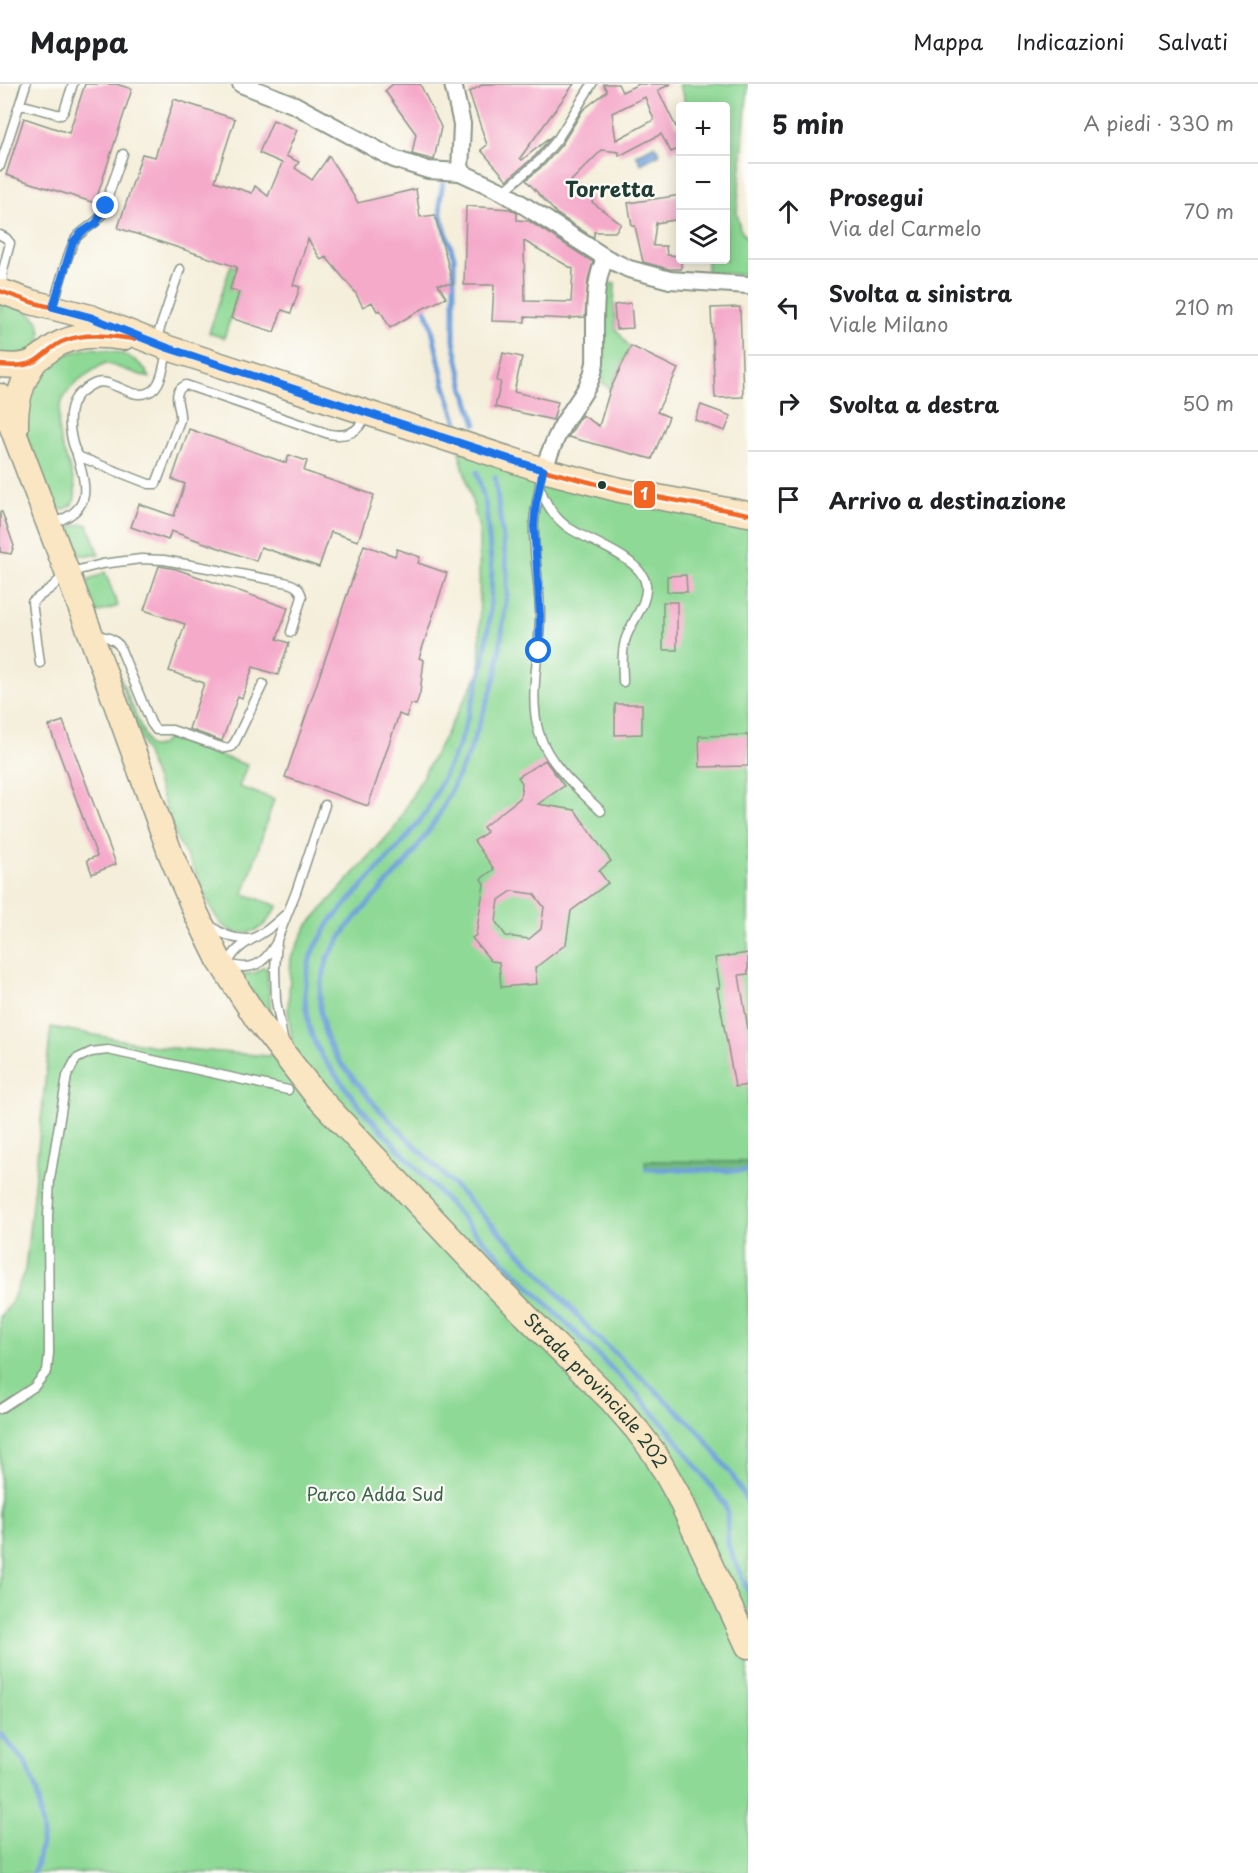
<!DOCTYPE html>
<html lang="it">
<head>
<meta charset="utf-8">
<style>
	body { margin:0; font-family:"Playpen Sans",sans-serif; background:#f2f2f2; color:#202124 }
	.controls { position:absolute; right:18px; top:18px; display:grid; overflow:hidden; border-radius:6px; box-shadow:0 3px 15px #0003 }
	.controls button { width:54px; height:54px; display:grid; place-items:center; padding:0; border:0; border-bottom:2px solid #e0e0e0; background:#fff; color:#202124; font:30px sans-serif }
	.stop { position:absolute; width:18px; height:18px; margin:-14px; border:4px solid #1a73e8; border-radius:50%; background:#fff }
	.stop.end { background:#1a73e8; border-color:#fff; box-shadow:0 2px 6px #0008 }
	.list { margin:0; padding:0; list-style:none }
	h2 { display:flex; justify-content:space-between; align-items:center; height:78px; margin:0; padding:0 24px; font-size:26px }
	h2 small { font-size:20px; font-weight:400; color:#757577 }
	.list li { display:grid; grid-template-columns:39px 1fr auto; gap:18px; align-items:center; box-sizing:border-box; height:96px; padding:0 24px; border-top:2px solid #e0e0e0 }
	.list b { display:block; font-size:22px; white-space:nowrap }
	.list p { margin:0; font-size:20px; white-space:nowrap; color:#757577 }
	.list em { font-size:20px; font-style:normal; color:#757577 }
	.icon { flex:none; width:33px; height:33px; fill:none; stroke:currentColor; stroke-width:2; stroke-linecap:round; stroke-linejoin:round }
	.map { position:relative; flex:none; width:748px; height:1789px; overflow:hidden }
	header { display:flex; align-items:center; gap:36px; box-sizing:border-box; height:84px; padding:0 30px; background:#fff; border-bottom:2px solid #e0e0e0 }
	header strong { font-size:28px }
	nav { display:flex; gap:33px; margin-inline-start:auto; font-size:21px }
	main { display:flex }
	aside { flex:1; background:#fff }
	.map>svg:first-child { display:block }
</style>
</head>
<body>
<header>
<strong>Mappa</strong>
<nav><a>Mappa</a><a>Indicazioni</a><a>Salvati</a></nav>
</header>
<main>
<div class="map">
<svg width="748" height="1789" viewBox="0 0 748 1789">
	<rect width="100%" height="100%" fill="#fdfcf7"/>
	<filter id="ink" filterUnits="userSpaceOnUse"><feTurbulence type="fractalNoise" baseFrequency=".0167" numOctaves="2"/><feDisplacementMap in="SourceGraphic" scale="12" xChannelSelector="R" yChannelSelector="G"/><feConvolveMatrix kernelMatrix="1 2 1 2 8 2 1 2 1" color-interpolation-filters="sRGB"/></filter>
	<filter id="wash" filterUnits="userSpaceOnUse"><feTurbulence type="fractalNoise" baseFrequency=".008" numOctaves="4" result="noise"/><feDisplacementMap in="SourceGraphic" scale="24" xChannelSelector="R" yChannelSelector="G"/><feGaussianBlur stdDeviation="1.35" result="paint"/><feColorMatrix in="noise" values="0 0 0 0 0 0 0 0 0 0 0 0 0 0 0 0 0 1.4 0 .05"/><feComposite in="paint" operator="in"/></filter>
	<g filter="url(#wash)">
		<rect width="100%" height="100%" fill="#f4eeda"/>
		<g fill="#8ed995" stroke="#568b64" stroke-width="1.5">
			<polygon points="684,0 748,0 737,128 740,145 748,156 748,191 707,188 707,176 726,176 726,22 684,22 684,12 679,1"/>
			<polygon points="231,181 237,183 230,205 239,208 224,254 209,249"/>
			<polygon points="604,199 615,200 614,221 616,245 630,264 610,305 603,299 601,293"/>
			<path d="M0 216C10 221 21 224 31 230 42 237 45 259 33 267 25 272 9 271 0 273Z"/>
			<path d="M91 264C113 266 140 271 150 294L105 279C87 290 65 302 60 324 58 334 58 346 60 356 63 372 88 415 67 424 62 427 59 425 54 423L25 348V314L31 315C43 282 56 270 91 264Z"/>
			<polygon points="459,367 748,438 748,1789 0,1789 0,1233 10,1221 25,1186 51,943 160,963 268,972 292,958 288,926 291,874 307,842 394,745 480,587 479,444"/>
			<polygon points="83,440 88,441 99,471 78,471 71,468 65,450 71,443"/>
			<polygon points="105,488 118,522 94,530 82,500"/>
			<path d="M110 569 149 662C156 665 163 660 168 654L247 681 239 703 274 715 244 810 278 822C274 828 269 836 264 841 251 852 230 852 219 837 209 824 204 806 197 791 191 778 183 767 177 755Z"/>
			<polygon points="264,883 267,885 271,930 270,934 241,893 243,890 255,889"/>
		</g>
		<polygon fill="#72b97e" stroke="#487b59" stroke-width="1.5" points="645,1077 748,1078 748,1087 646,1085"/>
		<polygon fill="#70a0da" stroke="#486e87" stroke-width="1.5" points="655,61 660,70 641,80 636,71"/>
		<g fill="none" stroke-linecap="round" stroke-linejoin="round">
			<g stroke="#70a0da" stroke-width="5">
				<polyline points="443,98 440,116 441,132 454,173 454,257 464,305 476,340"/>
				<polyline points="425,224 430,236 444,299 460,348"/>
				<polyline points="477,388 486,423 492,487 490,532 483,581 477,603 459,661 427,727 403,758 330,838 311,871 307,890 305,911 306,925 309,942 314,957 323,974 361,1024 480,1153 637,1310 673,1351 724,1419 727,1427 728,1461 748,1507"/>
				<polyline points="495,393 507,487 507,510 497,587 492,604 469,669 438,733 409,775 349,841 328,873 320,905 320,923 324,946 330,962 340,978 376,1022 535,1184 592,1248 698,1346 732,1391 748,1419"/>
				<polyline points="646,1085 748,1087"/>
				<polyline points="0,1649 25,1678 37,1708 43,1750 37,1779 33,1789"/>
			</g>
		</g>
		<g id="blocks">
			<g fill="#f5aaca" fill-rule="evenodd">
				<polygon points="85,0 116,0 132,5 95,119 6,91 24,34 69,49"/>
				<polygon points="393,0 420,0 441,43 434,76 412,70 416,50 385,7"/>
				<polygon points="484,0 574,0 520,74 522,76 553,51 552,52 535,72 507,96 481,66 487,61 469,8"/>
				<path d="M603 0H618L622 8 639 0H671L658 6 676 43 681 40V64L671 68 661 50 619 72V68L602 66 571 97 594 115 592 118 621 140 615 148H594V154L557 130 526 96 545 80 562 60 583 26 607 7ZM645 13 654 36 616 56 612 29Z"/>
				<polygon points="174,15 235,35 215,97 252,109 255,102 268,112 282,79 259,69 273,36 297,46 286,72 299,78 295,84 312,96 329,72 358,119 416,105 420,133 435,131 453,200 438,200 446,214 420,226 390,244 380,226 377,227 372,218 363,223 355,208 326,173 321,176 308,155 293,201 300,203 291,229 282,226 274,248 231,234 239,208 230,205 237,183 118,144 142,70 155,73"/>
				<polygon points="681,111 681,135 656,139 653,162 666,162 667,171 681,172 681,185 669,185 643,178 635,142 632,142 628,119"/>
				<path d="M466 122 510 125 517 129V136L529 137 593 178 588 195 585 233 570 234V235L525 233V238L492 237 494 201H464ZM524 157 573 185 571 218 525 217Z"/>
				<polygon points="631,219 633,244 616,245 614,221"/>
				<polygon points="740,223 743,313 715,314 711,224"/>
				<polygon points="631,262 678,285 657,328 669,333 652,375 568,353 582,331 599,342 610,306"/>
				<polygon points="503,269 522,273 514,308 558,318 553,336 495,323 501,298 497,297"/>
				<polygon points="701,321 731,332 725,347 695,336"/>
				<polygon points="189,345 286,379 289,371 307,377 304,387 374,411 358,457 331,448 319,483 261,463 256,477 171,447 168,456 131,443 139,420 174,432 185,400 172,395"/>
				<polygon points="0,428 2,428 14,462 11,470 0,468"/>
				<polygon points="364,461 395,472 397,465 420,473 418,479 447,489 419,574 424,576 420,609 416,621 411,620 406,633 399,630 368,722 285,693"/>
				<polygon points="159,482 176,485 288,524 277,555 289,559 278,591 253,583 242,614 238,612 222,657 189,645 204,599 169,587 185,540 144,526"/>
				<polygon points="686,491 687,508 667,508 667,492"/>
				<rect x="663" y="518" width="14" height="48"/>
				<polygon points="615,620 642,620 642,650 615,651"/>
				<polygon points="63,637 116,780 92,790 87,776 97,772 49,642"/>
				<polygon points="748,651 748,682 700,683 699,652"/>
				<path d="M545 676 564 702 538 720 575 726 611 777 599 787 608 799 571 827 566 860 535 884 537 900 501 903 499 878 491 877 472 854 476 851 484 800 481 795 494 785 474 757 487 748 483 743 520 714 522 699 518 693ZM512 807 534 810 544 823 541 845 529 855 506 852 496 838 499 816Z"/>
				<polygon points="748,869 748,890 739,891 748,945 748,1001 735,1003 717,904 720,904 715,874"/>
			</g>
		</g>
	</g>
	<g filter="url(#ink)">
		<use href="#blocks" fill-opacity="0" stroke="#8a9687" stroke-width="1.5"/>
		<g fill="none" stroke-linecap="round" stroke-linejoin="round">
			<g stroke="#8a9687" stroke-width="11">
				<g id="lane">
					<polyline points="18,24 22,22 27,22 61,31 64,27 73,0"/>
					<polyline points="0,82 26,0"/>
					<polyline points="503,108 540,76 557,56 592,0"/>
					<polyline points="0,151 6,154 10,159 3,186 2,207"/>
					<path d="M53 222C57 209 69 163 76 154 83 145 94 142 101 132L123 70"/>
					<polyline points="156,256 180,185"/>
					<path d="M167 267C164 280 162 303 149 308 132 317 113 294 96 299 90 301 85 305 80 309 70 318 69 331 70 343 71 353 73 366 80 373L149 400H156L180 336C182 323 169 308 186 301L329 350C346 353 360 349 365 331"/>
					<path d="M542 386C540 405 535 422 534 440 533 471 540 501 540 531 540 570 528 612 539 649 549 681 578 705 601 727"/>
					<path d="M540 404C545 418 553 432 566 442 586 457 642 473 646 501 648 521 630 538 625 557 621 570 623 585 623 598"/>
					<path d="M50 440C92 427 88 407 77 371"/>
					<path d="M95 552C105 552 111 553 119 561L151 639 156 646H172L224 664 231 663 235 658 263 600"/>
					<path d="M40 579 32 518 52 503 67 489 102 480 141 475 164 476 284 498C293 500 300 503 302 513L291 548"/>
					<path d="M210 841C222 851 234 856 250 855"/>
					<path d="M228 880C252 888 264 880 276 859"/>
					<path d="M227 881C236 861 251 857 267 846 274 841 280 835 286 830"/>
					<polyline points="283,955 276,917 275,885 277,856 296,808 325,721"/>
					<polyline points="0,1325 34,1303 47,1287 49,1269 48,1132 50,1095 67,992 76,975 91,968 108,966 288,1006"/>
				</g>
			</g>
			<g stroke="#8a9687" stroke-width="20">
				<g id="street">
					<polyline points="241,0 295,21 394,75 428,86 460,88 503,108 606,174 629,185 670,196 748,201"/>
					<polyline points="453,0 462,40 460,88"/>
					<path d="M543 386C550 369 556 350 567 334 579 314 591 303 595 279 596 251 591 198 606 174"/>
				</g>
			</g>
			<g stroke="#8a9687" stroke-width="27">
				<g id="secondary">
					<polyline points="0,207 31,218 90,233 168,264 543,386 620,406 748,430"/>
					<path d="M0 281C12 282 25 283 36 276 46 270 52 262 63 258 81 250 104 251 123 254"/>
					<path id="s1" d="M0 312 91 551 171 771 195 827 219 876 257 935 316 1011 496 1202 611 1316 637 1346 655 1370 679 1413 748 1562"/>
					<path d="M16 344C15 318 21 297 36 276"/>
				</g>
			</g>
			<use href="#lane" stroke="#fff" stroke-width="8"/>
			<use href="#street" stroke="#fff" stroke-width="16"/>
			<use href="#secondary" stroke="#fbe6c4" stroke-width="24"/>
			<g stroke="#fdfcf7" stroke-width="9">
				<g id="bus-1">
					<polyline points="0,207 31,218 90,233 168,264 543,386 620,406 748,430"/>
					<path d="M0 281C12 282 26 283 37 276 46 270 53 261 64 257 86 248 111 252 134 255"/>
				</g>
			</g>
			<use href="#bus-1" stroke="#f26522" stroke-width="4.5"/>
		</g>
	</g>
	<g fill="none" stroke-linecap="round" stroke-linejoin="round" filter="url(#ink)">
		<polyline stroke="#1a73e8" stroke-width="8" points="106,122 96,139 82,148 73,158 53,223 90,233 168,264 543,386 536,420 534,442 540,531 539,567"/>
	</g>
	<circle fill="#1f3d34" stroke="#fdfcf7" stroke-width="2" cx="602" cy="401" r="5"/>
	<g text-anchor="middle" stroke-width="4.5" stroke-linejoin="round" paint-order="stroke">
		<g font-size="18" fill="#1f3d34" stroke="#fdfcf7">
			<text dy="6" stroke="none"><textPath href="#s1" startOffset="1179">Strada provinciale 202</textPath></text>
		</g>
		<g font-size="18" fill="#3b644c" stroke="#fdfcf7">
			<text x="375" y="1417">Parco Adda Sud</text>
		</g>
		<g font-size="21" font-weight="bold" fill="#1f3d34" stroke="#fdfcf7">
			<text x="610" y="113">Torretta</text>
		</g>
	</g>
	<rect stroke="#fdfcf7" stroke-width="2" x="633" y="396" width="23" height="29" rx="6" fill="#f26522"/>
	<g font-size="16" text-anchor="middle" font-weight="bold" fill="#fff">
		<text x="644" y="416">1</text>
	</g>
</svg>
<div class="controls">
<button>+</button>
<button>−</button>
<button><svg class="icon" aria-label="layers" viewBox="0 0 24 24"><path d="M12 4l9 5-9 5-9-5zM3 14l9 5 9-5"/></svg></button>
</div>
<div class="stop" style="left:539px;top:567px"></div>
<div class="stop end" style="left:106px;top:122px"></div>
</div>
<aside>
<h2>5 min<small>A piedi · 330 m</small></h2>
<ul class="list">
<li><svg class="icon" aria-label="ahead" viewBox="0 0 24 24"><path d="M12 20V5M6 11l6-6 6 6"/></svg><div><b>Prosegui</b><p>Via del Carmelo</p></div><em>70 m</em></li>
<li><svg class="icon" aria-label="left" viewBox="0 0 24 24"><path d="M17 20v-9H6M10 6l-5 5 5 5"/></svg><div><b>Svolta a sinistra</b><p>Viale Milano</p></div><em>210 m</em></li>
<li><svg class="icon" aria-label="right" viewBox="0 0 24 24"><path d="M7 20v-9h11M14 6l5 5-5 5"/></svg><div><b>Svolta a destra</b></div><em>50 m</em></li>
<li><svg class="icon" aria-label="arrive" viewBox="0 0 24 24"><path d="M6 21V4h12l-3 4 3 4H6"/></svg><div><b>Arrivo a destinazione</b></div></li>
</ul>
</aside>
</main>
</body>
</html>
